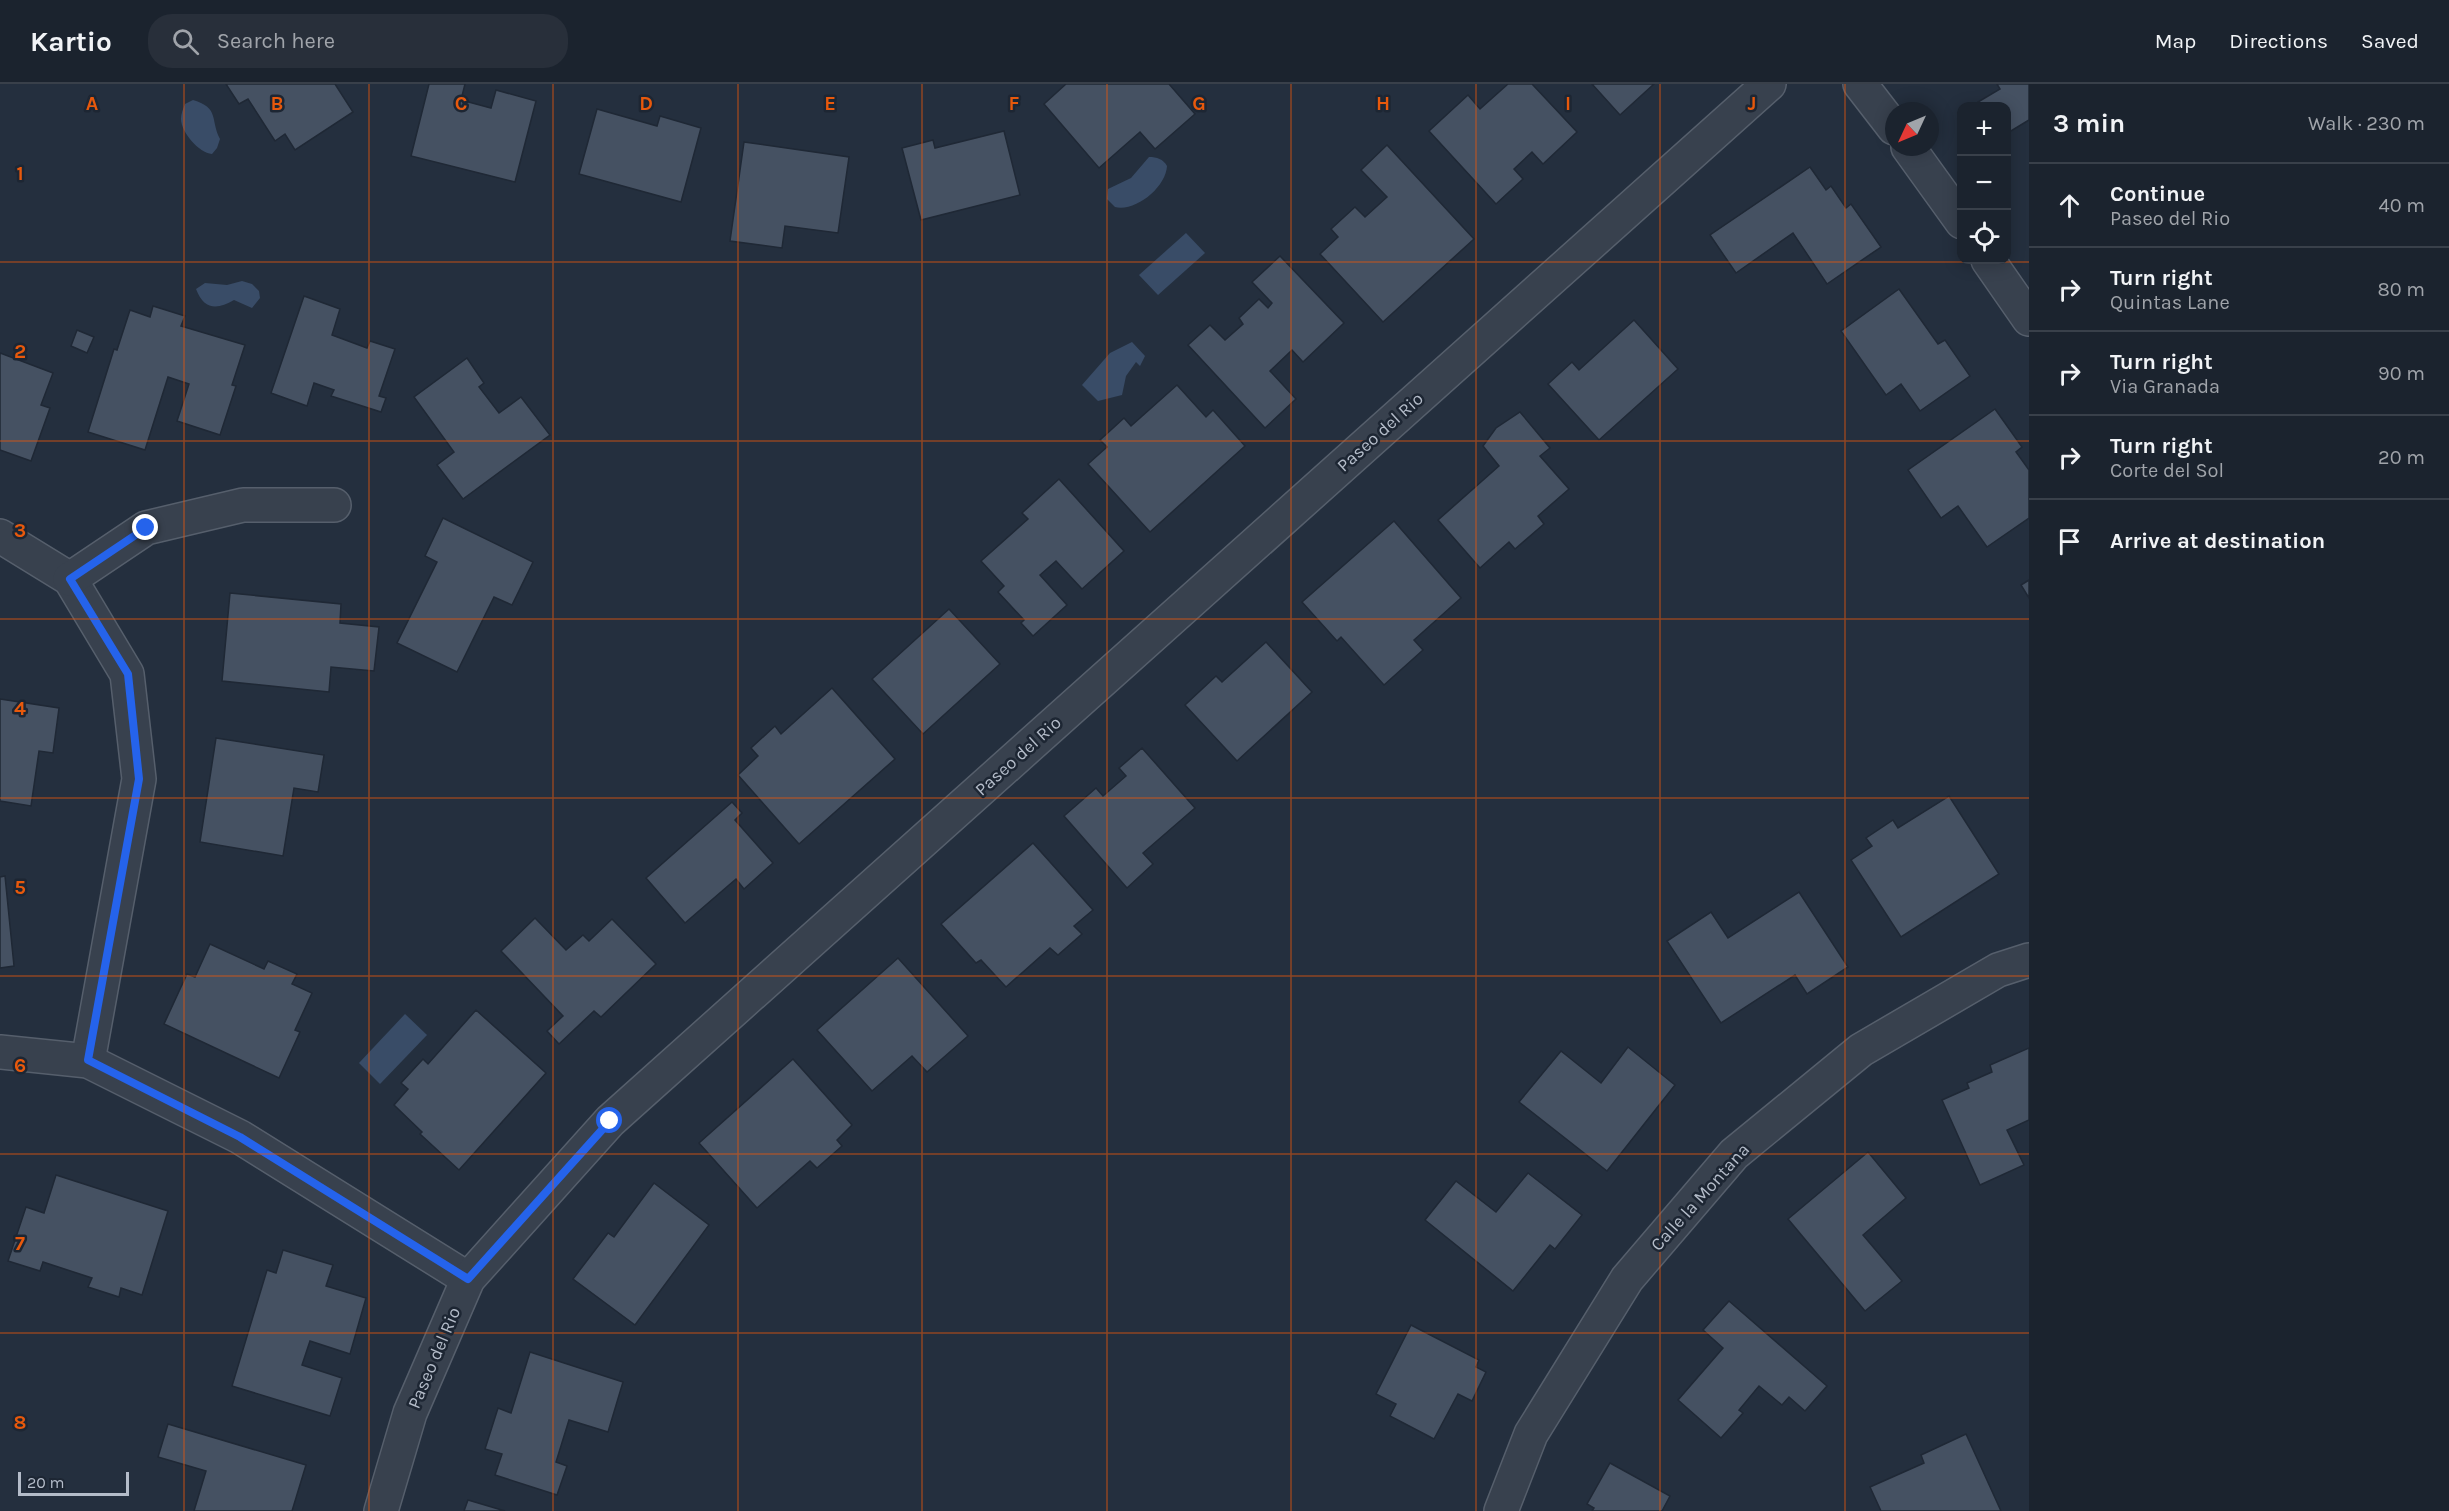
<!DOCTYPE html>
<html lang="en">
<head>
<meta charset="utf-8">
<style>
	body { margin:0; font-family:Karla,sans-serif; background:#282f3a; color:#f1f3f6 }
	.controls { position:absolute; right:18px; top:18px; display:grid; overflow:hidden; border-radius:12px; box-shadow:0 3px 15px #0003 }
	.controls button { width:54px; height:54px; display:grid; place-items:center; padding:0; border:0; border-bottom:2px solid #39404a; background:#1b232e; color:#f1f3f6; font:30px sans-serif }
	.compass { position:absolute; left:1885px; top:18px; width:54px; height:54px; border-radius:50%; background:#1b232e; box-shadow:0 3px 15px #0003; rotate:226deg }
	.scale { position:absolute; left:18px; bottom:15px; width:111px; box-sizing:border-box; padding-left:6px; border:3px solid #b4bcc9; border-top:0; font-size:16px; line-height:21px; white-space:nowrap; color:#b4bcc9; -webkit-text-stroke:4px #1d2633; paint-order:stroke }
	.stop { position:absolute; width:18px; height:18px; margin:-14px; border:4px solid #2563eb; border-radius:50%; background:#fff }
	.stop.end { background:#2563eb; border-color:#fff; box-shadow:0 2px 6px #0008 }
	.list { margin:0; padding:0; list-style:none }
	h2 { display:flex; justify-content:space-between; align-items:center; height:78px; margin:0; padding:0 24px; font-size:26px }
	h2 small { font-size:20px; font-weight:400; color:#a0a4aa }
	.list li { display:grid; grid-template-columns:39px 1fr auto; gap:18px; align-items:center; box-sizing:border-box; height:84px; padding:0 24px; border-top:2px solid #39404a }
	.list b { display:block; font-size:22px; white-space:nowrap }
	.list p { margin:0; font-size:20px; white-space:nowrap; color:#a0a4aa }
	.list em { font-size:20px; font-style:normal; color:#a0a4aa }
	.icon { flex:none; width:33px; height:33px; fill:none; stroke:currentColor; stroke-width:2; stroke-linecap:round; stroke-linejoin:round }
	.map { position:relative; flex:none; width:2029px; height:1427px; overflow:hidden }
	header { display:flex; align-items:center; gap:36px; box-sizing:border-box; height:84px; padding:0 30px; background:#1b232e; border-bottom:2px solid #39404a }
	header strong { font-size:28px }
	nav { display:flex; gap:33px; margin-inline-start:auto; font-size:21px }
	.search { width:420px; height:54px; background:#282f3a; display:flex; align-items:center; gap:15px; box-sizing:border-box; padding:0 21px; border-radius:24px; color:#a0a4aa; font-size:22px }
	main { display:flex }
	aside { flex:1; background:#1b232e }
	.map>svg:first-child { display:block }
</style>
</head>
<body>
<header>
<strong>Kartio</strong>
<div class="search"><svg class="icon" aria-label="search" viewBox="0 0 24 24"><circle cx="10" cy="10" r="6"/><path d="M15 15l6 6"/></svg>Search here</div>
<nav><a>Map</a><a>Directions</a><a>Saved</a></nav>
</header>
<main>
<div class="map">
<svg width="2029" height="1427" viewBox="0 0 2029 1427">
	<rect width="100%" height="100%" fill="#242f3e"/>
	<g fill="#394c67">
		<path d="M193 16C220 24 210 36 220 55L217 64 212 70C199 69 181 48 181 35 181 30 183 25 185 20Z"/>
		<path d="M1149 73C1157 73 1163 75 1167 82 1166 103 1136 128 1115 123L1107 115 1108 105 1131 94Z"/>
		<polygon points="1186,149 1205,169 1158,211 1139,191"/>
		<path d="M242 197 252 200 259 207 260 214 252 224 234 216C217 226 204 226 196 205L205 199 227 201Z"/>
		<polygon points="1132,258 1145,272 1140,282 1136,278 1126,292 1122,311 1098,317 1082,301 1110,269"/>
		<polygon points="405,930 427,951 380,1000 359,979"/>
	</g>
	<g fill="#455162" stroke="#1f2835" stroke-width="1.5">
		<polygon points="226,0 335,0 353,28 295,66 285,50 275,57 248,15 239,20"/>
		<polygon points="429,0 465,0 461,16 491,24 496,6 536,17 515,98 411,72"/>
		<polygon points="1066,0 1169,0 1195,30 1155,65 1140,48 1099,84 1044,20"/>
		<polygon points="1508,0 1532,0 1577,48 1543,80 1532,68 1514,85 1523,95 1496,120 1429,47 1468,11 1480,25"/>
		<polygon points="1592,0 1654,0 1620,31"/>
		<polygon points="1997,0 2029,0 2029,36 2006,50 2006,22 1981,22 1978,18 2000,5"/>
		<polygon points="597,25 657,42 660,32 701,44 681,118 579,90"/>
		<polygon points="1004,47 1020,111 921,136 902,64 933,56 935,64"/>
		<polygon points="744,58 849,73 838,149 785,142 782,164 730,157"/>
		<polygon points="1387,61 1474,155 1383,238 1320,170 1338,153 1331,145 1355,123 1365,133 1387,113 1361,86"/>
		<polygon points="1810,83 1826,106 1831,102 1846,124 1851,120 1881,163 1827,200 1793,149 1736,189 1710,151"/>
		<polygon points="1280,172 1344,239 1303,278 1292,266 1270,287 1296,315 1265,344 1188,261 1210,241 1225,256 1243,240 1239,234 1259,215 1268,224 1272,219 1252,198"/>
		<polygon points="1899,205 1938,260 1945,256 1970,292 1920,327 1901,300 1886,311 1841,247"/>
		<polygon points="304,212 340,225 332,251 367,264 370,257 395,265 379,312 386,314 381,328 331,312 334,306 314,299 307,322 271,309"/>
		<polygon points="153,222 185,232 181,242 245,261 232,301 236,302 220,351 177,337 189,300 168,293 145,366 88,348 114,265 117,266 130,226 150,233"/>
		<polygon points="1634,236 1678,285 1599,356 1548,300 1572,278 1579,286"/>
		<polygon points="77,246 94,253 87,269 71,262"/>
		<polygon points="0,269 53,289 41,321 50,324 31,377 0,366"/>
		<polygon points="467,274 484,299 479,303 499,329 521,313 550,351 463,415 437,381 454,368 414,313"/>
		<polygon points="1177,301 1206,333 1213,326 1245,362 1150,448 1088,380 1107,363 1100,356 1124,334 1131,342"/>
		<polygon points="1995,325 2022,363 2016,368 2029,386 2029,434 1987,463 1958,422 1941,434 1908,386"/>
		<polygon points="1520,328 1550,364 1540,372 1569,405 1538,432 1544,440 1515,465 1509,458 1480,484 1438,436 1499,382 1483,362 1496,344"/>
		<polygon points="1059,395 1124,467 1082,505 1056,477 1040,491 1067,521 1033,552 1021,539 1024,536 998,508 1004,502 981,477 1028,435 1022,429"/>
		<polygon points="443,434 533,478 512,521 494,513 457,588 397,559 437,478 425,472"/>
		<polygon points="1394,437 1461,514 1414,556 1423,566 1384,601 1341,553 1337,557 1302,518"/>
		<polygon points="2029,496 2029,514 2021,501"/>
		<polygon points="230,509 341,520 340,539 379,543 374,587 331,583 329,608 222,597"/>
		<polygon points="949,525 1000,580 923,650 872,595"/>
		<polygon points="1266,558 1312,608 1237,677 1185,621 1216,592 1222,598"/>
		<polygon points="832,604 895,675 799,760 738,691 758,672 751,664 775,642 781,650"/>
		<polygon points="0,615 59,624 53,669 39,667 31,722 0,717"/>
		<polygon points="216,654 324,671 318,708 294,704 283,772 200,758"/>
		<polygon points="1142,664 1195,724 1143,769 1153,780 1127,804 1064,732 1096,704 1103,712 1126,692 1119,684"/>
		<polygon points="1949,712 1999,790 1901,853 1851,776 1872,762 1866,754 1893,736 1898,744"/>
		<polygon points="732,718 742,729 735,736 773,779 744,805 736,795 685,839 646,794"/>
		<polygon points="1033,759 1093,826 1074,842 1082,850 1058,871 1050,864 1006,903 981,876 976,879 941,840"/>
		<polygon points="5,792 14,882 0,884 0,793"/>
		<polygon points="1799,808 1848,883 1807,910 1795,891 1721,939 1667,857 1711,828 1728,854"/>
		<polygon points="535,834 566,866 583,851 589,857 612,835 656,880 601,933 594,927 559,960 547,947 563,932 501,867"/>
		<polygon points="210,860 264,885 268,877 297,890 292,900 312,909 295,946 300,948 279,994 164,940 187,890 195,893"/>
		<polygon points="898,874 968,952 927,988 912,972 872,1007 817,946"/>
		<polygon points="476,926 546,989 459,1086 420,1050 422,1048 394,1021 408,1005 401,999 423,975 428,980"/>
		<polygon points="1628,963 1675,1001 1607,1087 1519,1018 1561,967 1601,999"/>
		<polygon points="2029,964 2029,1036 2007,1046 2024,1081 1980,1101 1942,1016 1969,1004 1967,999 1992,988 1990,981"/>
		<polygon points="793,975 852,1041 837,1056 842,1062 817,1084 810,1077 757,1124 699,1059"/>
		<polygon points="1868,1068 1906,1114 1863,1151 1902,1197 1865,1227 1788,1135"/>
		<polygon points="1528,1089 1582,1131 1555,1165 1550,1161 1513,1207 1425,1136 1456,1097 1496,1128"/>
		<polygon points="56,1091 168,1127 142,1211 121,1204 119,1213 88,1203 92,1194 43,1178 40,1187 8,1177 26,1123 44,1129"/>
		<polygon points="654,1099 709,1141 635,1241 573,1195 608,1149 614,1153"/>
		<polygon points="283,1166 333,1181 326,1202 366,1214 350,1270 310,1257 302,1281 342,1294 330,1332 232,1302 267,1186 276,1189"/>
		<polygon points="1729,1217 1827,1302 1805,1327 1789,1313 1782,1321 1759,1302 1739,1326 1743,1329 1721,1354 1678,1316 1723,1264 1703,1246"/>
		<polygon points="1411,1241 1479,1276 1476,1283 1486,1288 1472,1317 1458,1310 1434,1355 1390,1332 1396,1320 1376,1310"/>
		<polygon points="530,1268 623,1298 608,1348 569,1336 556,1378 567,1382 557,1411 495,1391 502,1370 485,1365 498,1324 511,1329"/>
		<polygon points="168,1340 306,1381 292,1427 194,1427 206,1387 158,1373"/>
		<polygon points="1966,1350 2001,1427 1881,1427 1870,1403 1924,1379 1921,1371"/>
		<polygon points="1610,1379 1670,1412 1662,1427 1592,1427 1594,1424 1587,1420"/>
		<polygon points="468,1416 505,1427 464,1427"/>
	</g>
	<g fill="none" stroke-linecap="round" stroke-linejoin="round">
		<g stroke="#565f6c" stroke-width="36">
			<g id="minor">
				<polyline points="1860,0 1894,44"/>
				<polyline points="1908,63 1962,138"/>
				<polyline points="1988,176 2029,235"/>
				<polyline points="0,452 70,495 127,590 139,695 88,977"/>
				<polyline points="70,495 146,444 243,421 334,421"/>
				<polyline points="0,968 88,977 240,1053 468,1195"/>
				<polyline points="381,1427 410,1329 468,1195 610,1037 1769,0"/>
				<polyline points="1501,1427 1531,1350 1627,1195 1734,1070 1861,966 1998,886 2029,876"/>
			</g>
		</g>
		<use href="#minor" stroke="#38414e" stroke-width="33"/>
	</g>
	<g fill="none" stroke-linecap="round" stroke-linejoin="round">
		<polyline stroke="#2563eb" stroke-width="8" points="146,444 70,495 128,590 139,695 88,976 240,1053 468,1195 610,1037"/>
	</g>
	<path fill="none" stroke="#e8590c" stroke-width="1.5" stroke-opacity="0.55" d="M184 0V1427M369 0V1427M553 0V1427M738 0V1427M922 0V1427M1107 0V1427M1291 0V1427M1476 0V1427M1660 0V1427M1845 0V1427M0 178H2029M0 357H2029M0 535H2029M0 714H2029M0 892H2029M0 1070H2029M0 1249H2029"/>
	<g text-anchor="middle" stroke-width="5" stroke-linejoin="round" paint-order="stroke">
		<g font-size="18" fill="#b4bcc9" stroke="#1d2633">
			<text transform="translate(1380 348) rotate(-42)" y="6">Paseo del Rio</text>
			<text transform="translate(1018 672) rotate(-42)" y="6">Paseo del Rio</text>
			<text transform="translate(1700 1113) rotate(-48)" y="6">Calle la Montana</text>
			<text transform="translate(434 1274) rotate(-67)" y="6">Paseo del Rio</text>
		</g>
	</g>
	<g font-size="20" text-anchor="middle" font-weight="bold" fill="#e8590c" stroke="#1d2633" stroke-width="5" stroke-linejoin="round" paint-order="stroke">
		<text x="92" y="26">A</text>
		<text x="277" y="26">B</text>
		<text x="461" y="26">C</text>
		<text x="646" y="26">D</text>
		<text x="830" y="26">E</text>
		<text x="1014" y="26">F</text>
		<text x="1199" y="26">G</text>
		<text x="1383" y="26">H</text>
		<text x="1568" y="26">I</text>
		<text x="1752" y="26">J</text>
		<text x="20" y="96">1</text>
		<text x="20" y="274">2</text>
		<text x="20" y="453">3</text>
		<text x="20" y="631">4</text>
		<text x="20" y="810">5</text>
		<text x="20" y="988">6</text>
		<text x="20" y="1166">7</text>
		<text x="20" y="1345">8</text>
	</g>
</svg>
<div class="controls">
<button>+</button>
<button>−</button>
<button><svg class="icon" aria-label="locate" viewBox="0 0 24 24"><circle cx="12" cy="12" r="6"/><path d="M12 2v4M12 18v4M2 12h4M18 12h4"/></svg></button>
</div>
<svg class="compass" viewBox="-18 -18 36 36"><path d="M0-13l5 13h-10z" fill="#e53935"/><path d="M0 13l5-13h-10z" fill="#a0a4aa"/></svg>
<div class="scale">20 m</div>
<div class="stop" style="left:610px;top:1037px"></div>
<div class="stop end" style="left:146px;top:444px"></div>
</div>
<aside>
<h2>3 min<small>Walk · 230 m</small></h2>
<ul class="list">
<li><svg class="icon" aria-label="ahead" viewBox="0 0 24 24"><path d="M12 20V5M6 11l6-6 6 6"/></svg><div><b>Continue</b><p>Paseo del Rio</p></div><em>40 m</em></li>
<li><svg class="icon" aria-label="right" viewBox="0 0 24 24"><path d="M7 20v-9h11M14 6l5 5-5 5"/></svg><div><b>Turn right</b><p>Quintas Lane</p></div><em>80 m</em></li>
<li><svg class="icon" aria-label="right" viewBox="0 0 24 24"><path d="M7 20v-9h11M14 6l5 5-5 5"/></svg><div><b>Turn right</b><p>Via Granada</p></div><em>90 m</em></li>
<li><svg class="icon" aria-label="right" viewBox="0 0 24 24"><path d="M7 20v-9h11M14 6l5 5-5 5"/></svg><div><b>Turn right</b><p>Corte del Sol</p></div><em>20 m</em></li>
<li><svg class="icon" aria-label="arrive" viewBox="0 0 24 24"><path d="M6 21V4h12l-3 4 3 4H6"/></svg><div><b>Arrive at destination</b></div></li>
</ul>
</aside>
</main>
</body>
</html>
